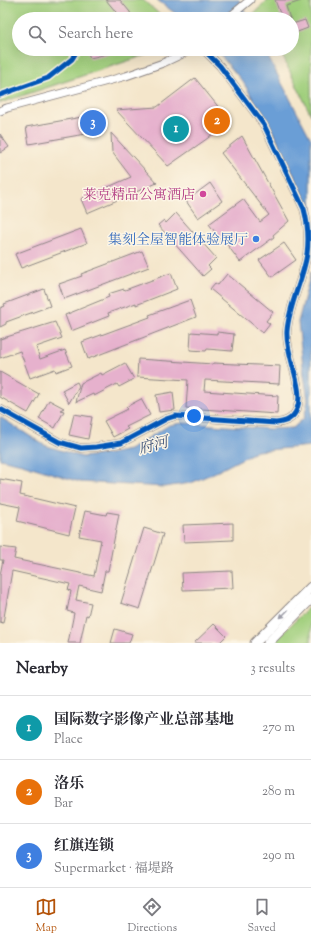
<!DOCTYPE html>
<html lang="en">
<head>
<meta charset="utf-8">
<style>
	body { margin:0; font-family:"Sorts Mill Goudy","Noto Serif SC",serif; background:#f7f7f7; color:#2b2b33 }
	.you { position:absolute; left:194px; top:416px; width:14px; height:14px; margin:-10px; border:3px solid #fff; border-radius:50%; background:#1a73e8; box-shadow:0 0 0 6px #1a73e833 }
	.badge { display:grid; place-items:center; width:26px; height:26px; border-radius:50%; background:#b45309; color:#fff; font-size:13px; font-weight:700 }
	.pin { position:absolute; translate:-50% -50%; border:2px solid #fff; box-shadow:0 1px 4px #0006 }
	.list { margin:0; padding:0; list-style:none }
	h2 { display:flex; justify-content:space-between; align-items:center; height:52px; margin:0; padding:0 16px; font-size:17px }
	h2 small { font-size:13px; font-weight:400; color:#7c7c81 }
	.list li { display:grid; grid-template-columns:26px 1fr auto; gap:12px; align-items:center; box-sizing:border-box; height:64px; padding:0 16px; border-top:1px solid #e1e1e2 }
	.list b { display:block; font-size:15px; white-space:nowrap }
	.list p { margin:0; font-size:13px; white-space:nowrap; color:#7c7c81 }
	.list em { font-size:13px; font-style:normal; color:#7c7c81 }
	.icon { flex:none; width:22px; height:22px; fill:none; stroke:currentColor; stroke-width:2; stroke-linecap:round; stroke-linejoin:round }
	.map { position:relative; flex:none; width:311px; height:643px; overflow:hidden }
	.search { position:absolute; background:#fff; box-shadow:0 4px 16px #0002; left:12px; right:12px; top:12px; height:44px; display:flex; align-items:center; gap:10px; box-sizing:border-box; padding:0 14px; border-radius:22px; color:#7c7c81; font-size:15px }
	.sheet { height:244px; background:#fff }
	nav { display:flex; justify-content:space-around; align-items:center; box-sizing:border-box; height:56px; border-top:1px solid #e1e1e2; background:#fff; font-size:11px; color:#7c7c81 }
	nav a { display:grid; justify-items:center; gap:2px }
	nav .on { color:#b45309 }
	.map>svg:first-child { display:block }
</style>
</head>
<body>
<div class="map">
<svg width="311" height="643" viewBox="0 0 311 643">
	<rect width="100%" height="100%" fill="#fcf5e5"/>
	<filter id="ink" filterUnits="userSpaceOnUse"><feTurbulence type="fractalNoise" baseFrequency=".025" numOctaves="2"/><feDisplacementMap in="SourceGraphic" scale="8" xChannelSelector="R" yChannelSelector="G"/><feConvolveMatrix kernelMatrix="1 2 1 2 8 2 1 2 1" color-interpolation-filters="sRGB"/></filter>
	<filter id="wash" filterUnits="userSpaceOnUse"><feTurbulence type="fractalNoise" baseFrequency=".012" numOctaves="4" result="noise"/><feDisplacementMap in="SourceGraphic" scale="16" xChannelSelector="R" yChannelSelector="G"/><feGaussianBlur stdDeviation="0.9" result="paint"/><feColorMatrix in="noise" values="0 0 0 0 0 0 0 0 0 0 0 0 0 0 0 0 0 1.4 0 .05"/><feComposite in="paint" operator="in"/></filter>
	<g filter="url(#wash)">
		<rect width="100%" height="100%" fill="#f4e6cb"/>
		<g fill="#a0cf7d" stroke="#61785c">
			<polygon points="0,0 143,0 165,19 19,19 19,49 164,49 0,103"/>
			<polygon points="268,0 311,0 311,115 279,49 292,49 292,19 255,19 252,15"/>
			<polygon points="311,605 311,643 273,643"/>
		</g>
		<g fill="#6a9ed6" stroke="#466088">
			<polygon points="157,0 239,0 249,19 183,19"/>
			<polygon points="215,49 264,49 311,139 311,221 308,205 276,137 243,82"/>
			<polygon points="311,272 311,446 257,451 218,471 191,483 164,487 80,482 22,464 0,459 0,417 44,445 82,457 109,454 129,450 169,425 182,423 271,429 293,428 304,418 308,400 304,375 298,322"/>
		</g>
		<g id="blocks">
			<g fill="#e6b1cd">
				<polygon points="106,0 120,0 130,12 132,19 117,19 116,12"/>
				<polygon points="275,0 301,0 301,1 286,6 290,19 282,19"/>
				<polygon points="305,20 308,28 292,34 292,24"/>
				<polygon points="86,49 119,49 120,51 90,58"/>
				<polygon points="195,78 229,120 208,138 168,166 116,110 157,107"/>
				<polygon points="99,114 102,131 29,144 26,127"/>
				<polygon points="111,133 157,183 87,213 81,199 131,177 112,152"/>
				<polygon points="0,134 9,147 0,153"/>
				<polygon points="242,136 289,221 273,235 274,237 240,262 223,239 221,240 209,224 243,199 260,222 269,215 221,153"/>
				<polygon points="210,183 222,201 198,218 186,201"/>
				<polygon points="176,213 216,258 208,266 211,269 203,276 158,225 164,220 166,223"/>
				<polygon points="81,229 87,243 21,268 15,254"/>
				<polygon points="284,243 296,260 272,277 259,260"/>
				<polygon points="142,251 149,267 64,299 59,284 82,276 81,274"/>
				<polygon points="171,273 177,289 136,305 136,303 108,313 109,316 71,331 65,315 109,297 108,294 124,289 125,290"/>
				<polygon points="227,274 273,312 266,321 270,324 263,333 210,289 215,283 218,285"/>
				<polygon points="44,289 50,306 6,322 6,324 0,327 0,308 5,306 4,304"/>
				<polygon points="190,300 196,317 88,359 82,342 150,317 149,315"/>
				<polygon points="55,322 62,338 36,347 40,359 65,350 72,366 56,372 55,369 30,378 20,351 0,358 0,339"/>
				<polygon points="191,332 217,334 217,332 234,334 232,351 207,349 206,351 190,350"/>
				<polygon points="138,359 213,364 213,363 280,366 279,384 205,380 204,391 278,396 277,414 186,408 188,380 137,377"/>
				<polygon points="125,363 134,379 119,387 117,384 94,396 93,394 76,402 81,383 101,373 102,375"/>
				<polygon points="0,372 39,394 28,413 0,397"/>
				<polygon points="77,382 79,386 69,403 62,390"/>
				<polygon points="173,392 175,410 159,412 156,395"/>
				<polygon points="141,399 150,415 126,427 128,429 113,437 104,421 128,409 126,407"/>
				<polygon points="49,400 64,408 60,410 64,411 55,428 39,419"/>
				<polygon points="74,414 92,417 88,439 69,435"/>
				<polygon points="0,479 22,483 20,495 75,508 69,534 17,521 20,507 0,503"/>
				<polygon points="85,511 106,515 107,512 119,514 108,571 105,571 101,591 79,586 76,600 91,603 88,616 86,615 80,643 68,643 74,613 67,611 71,591 68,590 70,584 12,571 3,623 0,622 0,575 3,560 0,560 0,547 16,549 14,559 94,576 101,540 79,536"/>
				<polygon points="233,523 233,540 184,542 183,525"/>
				<polygon points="144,528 163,534 140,609 121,603"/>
				<polygon points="232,571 233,588 183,590 182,573"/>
				<polygon points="214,624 226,636 219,643 194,643"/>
				<polygon points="115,629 132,634 129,643 111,643"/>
			</g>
		</g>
	</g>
	<g filter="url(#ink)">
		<use href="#blocks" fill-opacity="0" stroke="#8b8483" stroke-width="1"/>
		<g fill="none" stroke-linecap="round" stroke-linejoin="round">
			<g stroke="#8b8483" stroke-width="9">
				<g id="minor">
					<polyline points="227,19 250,0"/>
					<polyline points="0,111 7,108 126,76 163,63 193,49"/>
					<path d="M0 409 59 442 81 448 96 447 121 443 166 419 175 416 276 423C286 422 293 419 297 409 305 388 285 355 287 331 289 304 303 280 307 254 309 238 308 224 304 209L264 125 220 66 203 49"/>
				</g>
			</g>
			<g stroke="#8b8483" stroke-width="11">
				<g id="major">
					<polyline points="255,643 311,587"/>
					<polyline points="268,643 311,599"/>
				</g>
			</g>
			<use href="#minor" stroke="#fff" stroke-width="7"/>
			<use href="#major" stroke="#fff" stroke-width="9"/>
			<g stroke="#fcf5e5" stroke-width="8">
				<g id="cycleway">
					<polyline points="0,95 48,78 72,59 78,49"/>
					<path d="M0 409 59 442 81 448 96 447 121 443 166 419 175 416 276 423C286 422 293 419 297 409 305 388 285 355 287 331 289 304 303 280 307 254 309 238 308 224 304 209L264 125 220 66 203 49"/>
				</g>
			</g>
			<use href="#cycleway" stroke="#0057b8" stroke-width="5"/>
		</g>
		<defs><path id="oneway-solid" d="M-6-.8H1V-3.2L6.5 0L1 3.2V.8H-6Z"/></defs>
		<use fill="#9c9ca7" href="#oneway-solid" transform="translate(284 614) rotate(135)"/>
	</g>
	<circle fill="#d1479c" stroke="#fcf5e5" stroke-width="1.5" cx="203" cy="194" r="4"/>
	<circle fill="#3f7fe0" stroke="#fcf5e5" stroke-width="1.5" cx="256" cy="239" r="4"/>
	<g text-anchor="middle" stroke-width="3" stroke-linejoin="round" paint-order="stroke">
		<g font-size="14" fill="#b23c85" stroke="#fcf5e5" text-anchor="end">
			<text x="195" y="199">莱克精品公寓酒店</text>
		</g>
		<g font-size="14" fill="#366cbe" stroke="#fcf5e5" text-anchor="end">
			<text x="248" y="244">集刻全屋智能体验展厅</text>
		</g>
		<g font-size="15" font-style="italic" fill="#3f5479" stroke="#fcf5e5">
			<text transform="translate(153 445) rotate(-14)" y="5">府河</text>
		</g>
	</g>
</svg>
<div class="you"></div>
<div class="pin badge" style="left:176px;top:129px;background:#0f9aa8">1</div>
<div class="pin badge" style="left:217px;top:121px;background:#e8710a">2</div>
<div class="pin badge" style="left:93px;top:123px;background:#3f7fe0">3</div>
<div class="search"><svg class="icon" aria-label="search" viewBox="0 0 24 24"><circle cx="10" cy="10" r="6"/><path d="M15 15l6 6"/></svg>Search here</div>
</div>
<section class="sheet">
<h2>Nearby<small>3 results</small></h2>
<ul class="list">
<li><span class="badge" style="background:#0f9aa8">1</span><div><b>国际数字影像产业总部基地</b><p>Place</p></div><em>270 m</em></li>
<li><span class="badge" style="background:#e8710a">2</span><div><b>洛乐</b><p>Bar</p></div><em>280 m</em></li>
<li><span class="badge" style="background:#3f7fe0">3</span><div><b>红旗连锁</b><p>Supermarket · 福堤路</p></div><em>290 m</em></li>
</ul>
</section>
<nav>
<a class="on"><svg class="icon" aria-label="map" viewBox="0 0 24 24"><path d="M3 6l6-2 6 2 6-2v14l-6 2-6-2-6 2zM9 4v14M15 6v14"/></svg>Map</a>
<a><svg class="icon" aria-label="directions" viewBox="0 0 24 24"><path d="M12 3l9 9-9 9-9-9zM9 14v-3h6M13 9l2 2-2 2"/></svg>Directions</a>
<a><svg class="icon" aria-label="saved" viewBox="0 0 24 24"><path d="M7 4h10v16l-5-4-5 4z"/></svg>Saved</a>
</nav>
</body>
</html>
